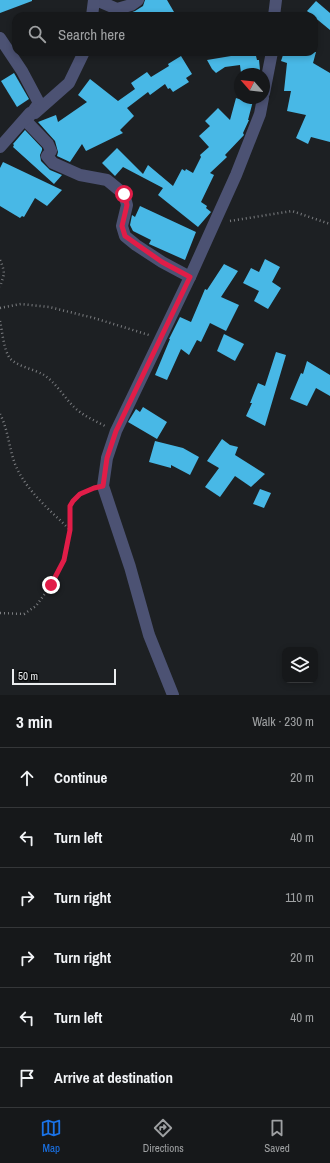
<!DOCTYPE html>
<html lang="en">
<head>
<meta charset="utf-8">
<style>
	body { margin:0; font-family:"Archivo Narrow",sans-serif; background:#1f2123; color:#f1f3f6 }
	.controls { position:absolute; right:12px; bottom:12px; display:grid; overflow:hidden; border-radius:8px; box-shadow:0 2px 6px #0003 }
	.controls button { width:36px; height:36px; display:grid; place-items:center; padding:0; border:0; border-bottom:1px solid #353739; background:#16181a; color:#f1f3f6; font:20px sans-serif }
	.compass { position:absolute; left:234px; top:68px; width:36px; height:36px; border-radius:50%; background:#16181a; box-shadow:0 2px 6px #0003; rotate:298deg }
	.scale { position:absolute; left:12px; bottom:10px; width:104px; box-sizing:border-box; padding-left:4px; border:2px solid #eaecee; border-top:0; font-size:11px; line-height:14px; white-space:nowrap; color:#eaecee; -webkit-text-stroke:3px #080a0b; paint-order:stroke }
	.stop { position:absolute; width:12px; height:12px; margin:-9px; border:3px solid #e11d48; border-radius:50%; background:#fff }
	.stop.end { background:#e11d48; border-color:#fff; box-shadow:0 1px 4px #0008 }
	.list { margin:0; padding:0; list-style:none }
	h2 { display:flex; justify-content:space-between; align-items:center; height:52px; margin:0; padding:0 16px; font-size:17px }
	h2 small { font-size:13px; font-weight:400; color:#9ea0a2 }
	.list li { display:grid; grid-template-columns:26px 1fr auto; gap:12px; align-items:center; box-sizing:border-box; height:60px; padding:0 16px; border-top:1px solid #353739 }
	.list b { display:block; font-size:15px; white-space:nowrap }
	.list em { font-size:13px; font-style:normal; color:#9ea0a2 }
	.icon { flex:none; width:22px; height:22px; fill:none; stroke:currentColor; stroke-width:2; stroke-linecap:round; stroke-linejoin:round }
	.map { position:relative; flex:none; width:330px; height:695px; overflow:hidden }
	.search { position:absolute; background:#16181a; box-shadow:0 2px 6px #0003; left:12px; right:12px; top:12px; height:44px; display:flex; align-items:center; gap:10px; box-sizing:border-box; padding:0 14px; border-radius:12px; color:#9ea0a2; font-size:15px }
	.sheet { height:412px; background:#16181a }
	nav { display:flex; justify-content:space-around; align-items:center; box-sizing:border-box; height:56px; border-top:1px solid #353739; background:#16181a; font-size:11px; color:#9ea0a2 }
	nav a { display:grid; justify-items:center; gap:2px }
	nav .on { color:#1a73e8 }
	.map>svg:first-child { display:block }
</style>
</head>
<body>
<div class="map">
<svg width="330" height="695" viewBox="0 0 330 695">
	<rect width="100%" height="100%" fill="#1d2023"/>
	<g fill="#48b8e6">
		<polygon points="0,0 32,0 32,1 0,13"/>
		<polygon points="145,0 167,0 174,12 168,16 122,16 135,11 143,6"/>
		<polygon points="316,1 330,13 330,30 307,11"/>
		<polygon points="255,52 257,60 259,60 260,70 241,73 240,65 225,67 216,73 212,69 207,60"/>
		<polygon points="284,52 316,52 313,63 330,73 330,142 311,137 308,144 296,138 306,115 287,111 291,91 284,91 287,63 281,61"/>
		<polygon points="181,56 192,74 186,78 189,82 173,92 170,88 168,89 165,84 150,95 148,92 127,108 134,116 120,130 123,133 86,151 82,144 70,162 57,156 58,152 55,141 38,122 56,115 58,122 87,102 78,95 90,79 118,101 135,89 131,83 147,72 151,77 169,66 168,64"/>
		<polygon points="14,73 29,99 17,107 1,81"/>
		<polygon points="236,98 242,100 243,98 253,101 248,120 249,120 243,133 244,135 225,155 227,157 210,173 214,175 201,202 207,206 206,208 211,212 198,227 158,195 163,188 123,167 115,176 102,163 117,148 143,174 148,165 173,186 182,169 185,171 186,169 193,173 201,157 200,155 209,147 199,136 210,126 205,121 218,108 230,120"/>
		<polygon points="25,130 42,148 42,150 40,155 41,161 50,170 62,175 54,184 13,147 14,145 13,144"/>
		<polygon points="3,162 62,190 47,206 35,198 24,217 22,216 20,218 0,206 0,168"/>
		<polygon points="140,206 196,232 185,260 149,244 151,240 133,231 130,225 132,215 135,217"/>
		<polygon points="265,259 280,267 272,282 281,288 268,309 254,301 259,291 243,283 251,268 259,272"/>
		<polygon points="224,264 238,271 221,297 239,305 226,331 210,323 201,342 197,340 189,355 181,349 167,380 155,375 170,339 169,339 180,317 191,322 205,289 207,290"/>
		<polygon points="224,334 244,344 235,361 217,351"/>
		<polygon points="276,352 286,355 265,426 246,416 252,403 250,403 258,383 265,386"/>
		<polygon points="307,361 330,375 330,396 316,388 307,406 290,399 301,373 303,374"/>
		<polygon points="143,407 167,422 157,439 128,422 136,409 140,412"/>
		<polygon points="222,439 230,445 238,447 235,455 265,474 251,487 235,476 220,497 205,487 219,468 207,461"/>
		<polygon points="155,441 183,448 199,457 190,475 171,465 171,468 149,462"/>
		<polygon points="260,489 271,493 264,508 253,504"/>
	</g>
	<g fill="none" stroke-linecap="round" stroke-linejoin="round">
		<g stroke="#7b7d80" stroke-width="2.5" stroke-dasharray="1 3" stroke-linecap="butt">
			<polyline points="230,221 292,211 330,224"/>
			<path d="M0 260C6 274 4 274 0 287"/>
			<polyline points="0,308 21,304 49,307 94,318 149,335"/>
			<path d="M0 321C2 331 4 349 9 357 15 366 34 369 44 375 56 383 64 397 74 407 83 416 94 420 105 426"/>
			<path d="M0 414C8 429 9 448 15 464 26 491 50 510 70 530"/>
			<polyline points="0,613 24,614 36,606 51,585 65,560 70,530 70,506 73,501 80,494 91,489"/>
		</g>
		<g stroke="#4c5273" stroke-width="12">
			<polyline points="96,0 117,9 131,5 138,0"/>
			<polyline points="92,16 94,0"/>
			<polyline points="274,16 276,0"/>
			<polyline points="0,38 22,71 39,103 26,121 48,144 51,151 47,156 53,163 80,175 107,180 124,194 127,205 122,226 125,236 136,245 162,262 190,277"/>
			<polyline points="264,93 272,52"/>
			<polyline points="35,113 69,83 84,52"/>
			<polyline points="0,147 30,113"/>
			<polyline points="173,695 149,635 130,567 103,486 107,458 116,431 190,277 236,175 260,114 263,98"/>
		</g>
	</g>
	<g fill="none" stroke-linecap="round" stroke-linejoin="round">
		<polyline stroke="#e11d48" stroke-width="5" points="51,585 64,560 70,530 70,506 73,501 80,494 94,488 103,486 107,458 116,431 190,277 162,262 125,236 122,226 127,205 124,194"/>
	</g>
</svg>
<div class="controls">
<button><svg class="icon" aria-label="layers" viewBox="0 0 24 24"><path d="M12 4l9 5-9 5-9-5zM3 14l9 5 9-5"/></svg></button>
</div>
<svg class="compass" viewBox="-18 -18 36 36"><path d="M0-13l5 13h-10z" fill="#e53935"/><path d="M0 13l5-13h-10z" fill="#9ea0a2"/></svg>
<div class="scale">50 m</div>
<div class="stop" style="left:124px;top:194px"></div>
<div class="stop end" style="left:51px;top:585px"></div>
<div class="search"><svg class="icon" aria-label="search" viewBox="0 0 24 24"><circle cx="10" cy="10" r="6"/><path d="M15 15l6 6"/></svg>Search here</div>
</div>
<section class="sheet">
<h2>3 min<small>Walk · 230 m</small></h2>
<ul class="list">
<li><svg class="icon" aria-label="ahead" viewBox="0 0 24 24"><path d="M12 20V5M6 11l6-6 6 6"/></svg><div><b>Continue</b></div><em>20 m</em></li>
<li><svg class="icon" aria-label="left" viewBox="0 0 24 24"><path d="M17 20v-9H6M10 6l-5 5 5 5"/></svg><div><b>Turn left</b></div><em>40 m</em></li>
<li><svg class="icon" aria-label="right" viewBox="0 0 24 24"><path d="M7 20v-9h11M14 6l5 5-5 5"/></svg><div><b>Turn right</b></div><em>110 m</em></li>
<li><svg class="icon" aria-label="right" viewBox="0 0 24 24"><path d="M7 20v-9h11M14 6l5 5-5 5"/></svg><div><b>Turn right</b></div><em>20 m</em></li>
<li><svg class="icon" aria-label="left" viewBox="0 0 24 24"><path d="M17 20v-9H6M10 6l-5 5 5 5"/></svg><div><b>Turn left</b></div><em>40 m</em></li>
<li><svg class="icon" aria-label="arrive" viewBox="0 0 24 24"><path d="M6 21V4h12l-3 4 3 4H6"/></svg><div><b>Arrive at destination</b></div></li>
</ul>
</section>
<nav>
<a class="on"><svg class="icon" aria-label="map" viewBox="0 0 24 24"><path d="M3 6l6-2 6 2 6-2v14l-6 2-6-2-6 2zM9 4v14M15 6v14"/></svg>Map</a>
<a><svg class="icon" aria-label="directions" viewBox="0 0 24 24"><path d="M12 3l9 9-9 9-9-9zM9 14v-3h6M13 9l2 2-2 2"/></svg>Directions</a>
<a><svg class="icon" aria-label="saved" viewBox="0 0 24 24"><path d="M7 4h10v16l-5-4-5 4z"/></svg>Saved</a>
</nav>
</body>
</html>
